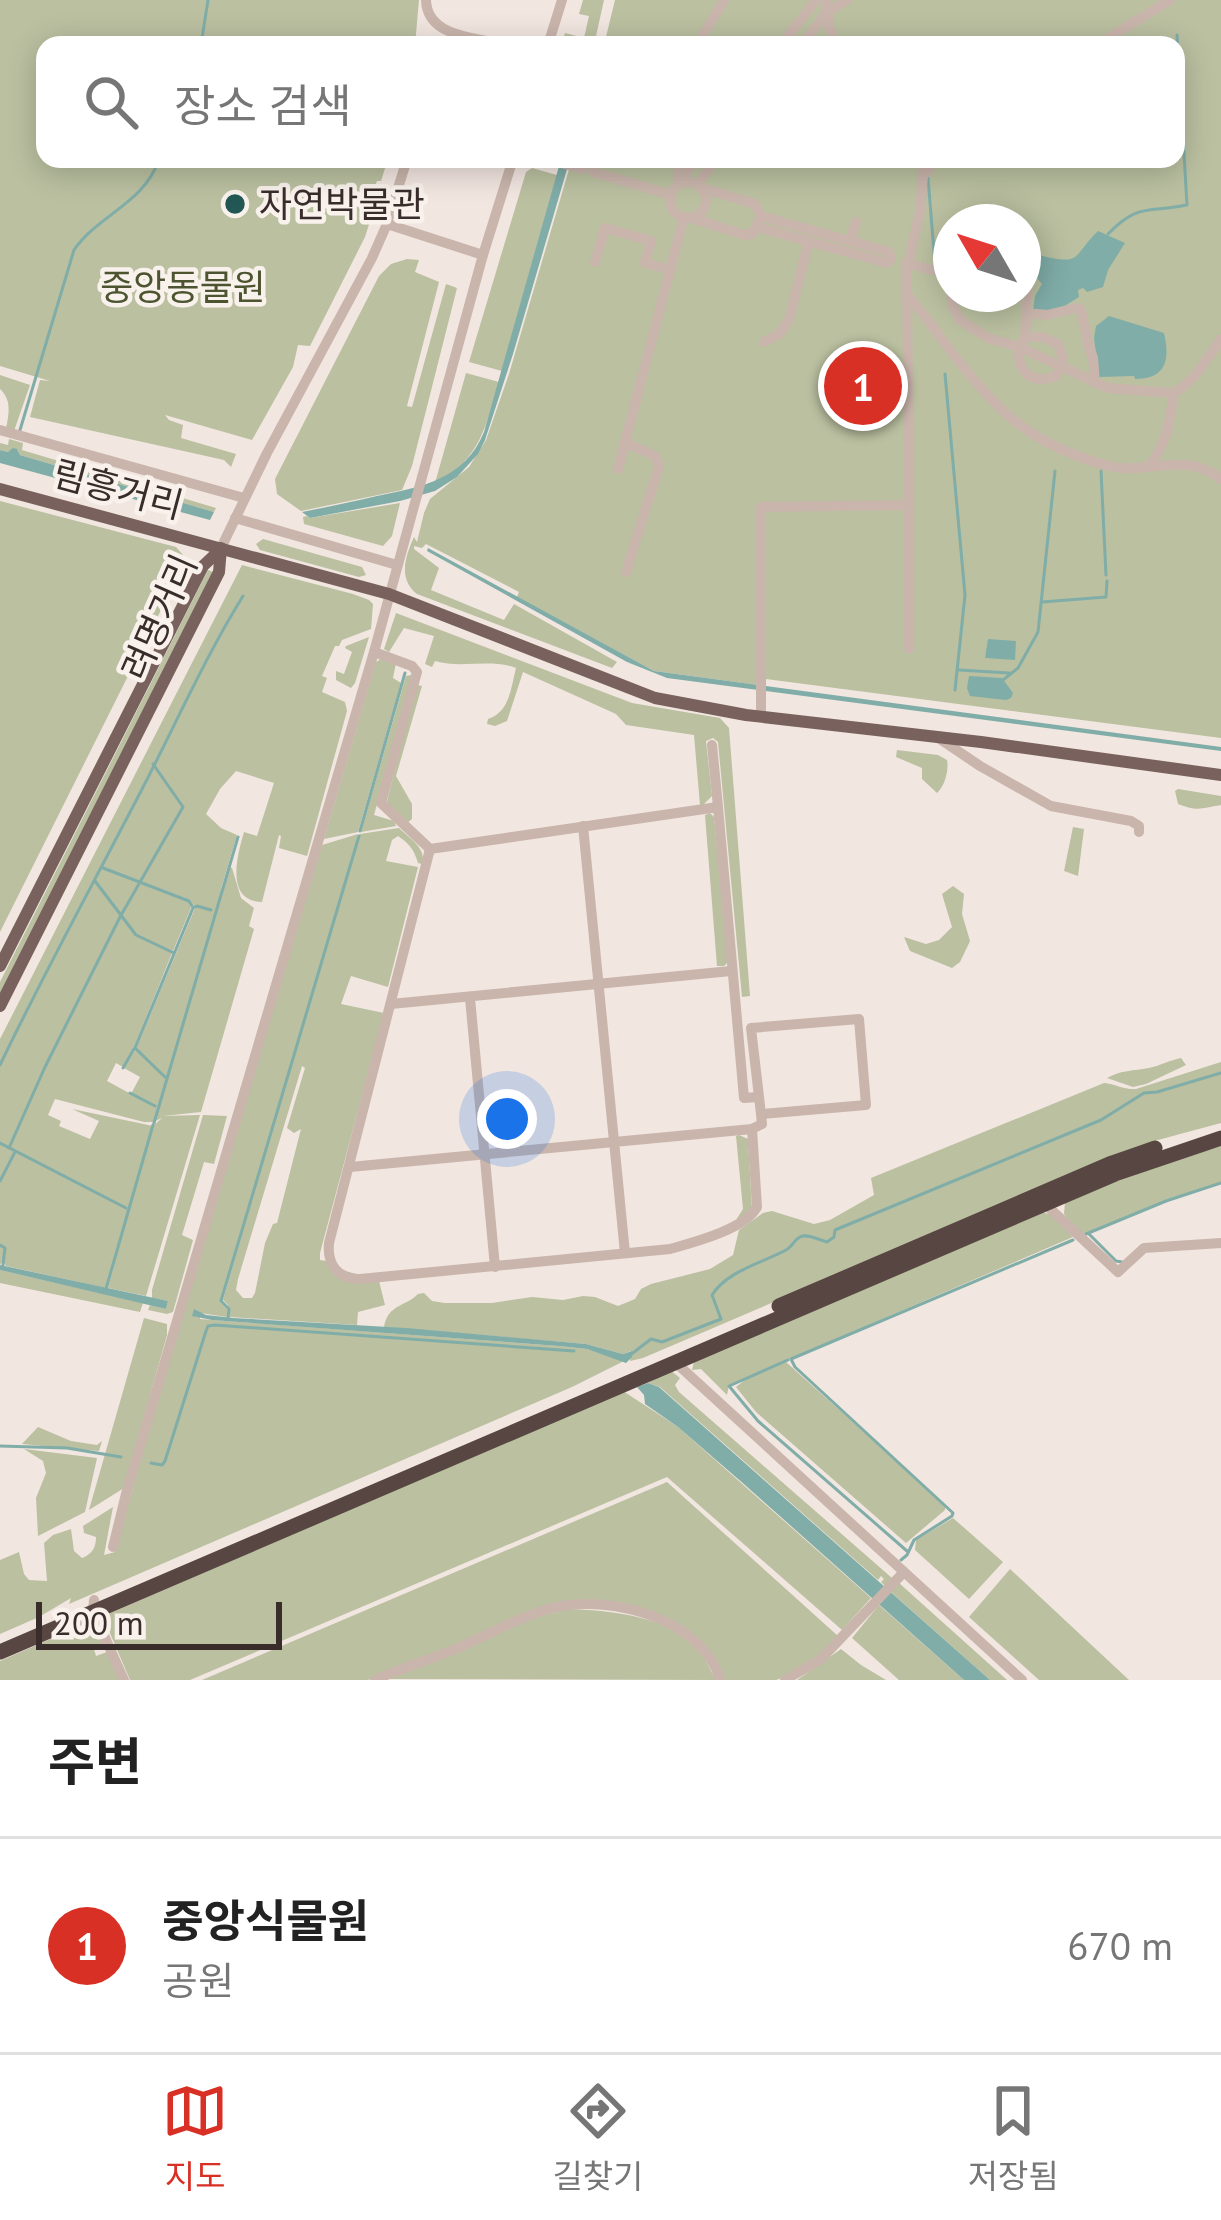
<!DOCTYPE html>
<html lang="ko">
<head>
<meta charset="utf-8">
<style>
	body { margin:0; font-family:"PT Sans","Noto Sans KR",sans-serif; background:#f6f6f6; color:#222 }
	.compass { position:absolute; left:933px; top:204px; width:108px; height:108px; border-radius:50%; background:#fff; box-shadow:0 6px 30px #0003; rotate:309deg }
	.scale { position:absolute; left:36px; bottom:30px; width:246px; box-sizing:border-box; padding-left:12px; border:6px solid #382d2a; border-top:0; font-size:33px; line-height:42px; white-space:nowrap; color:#382d2a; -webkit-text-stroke:9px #f9f1ec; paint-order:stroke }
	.you { position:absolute; left:507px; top:1119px; width:42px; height:42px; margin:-30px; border:9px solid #fff; border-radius:50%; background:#1a73e8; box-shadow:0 0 0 18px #1a73e833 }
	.badge { display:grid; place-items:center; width:78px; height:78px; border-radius:50%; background:#d93025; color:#fff; font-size:39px; font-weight:700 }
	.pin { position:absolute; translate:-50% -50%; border:6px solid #fff; box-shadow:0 3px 12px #0006 }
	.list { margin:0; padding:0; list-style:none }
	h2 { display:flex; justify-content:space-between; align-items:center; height:156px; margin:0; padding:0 48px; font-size:51px }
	h2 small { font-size:39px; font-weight:400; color:#767676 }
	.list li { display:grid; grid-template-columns:78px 1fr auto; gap:36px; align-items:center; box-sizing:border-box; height:216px; padding:0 48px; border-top:3px solid #e0e0e0 }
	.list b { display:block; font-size:45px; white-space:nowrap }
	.list p { margin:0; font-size:39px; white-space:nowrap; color:#767676 }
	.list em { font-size:39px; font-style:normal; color:#767676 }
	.icon { flex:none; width:66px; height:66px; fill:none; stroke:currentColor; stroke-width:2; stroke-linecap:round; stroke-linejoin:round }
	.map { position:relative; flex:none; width:1221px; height:1680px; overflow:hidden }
	.search { position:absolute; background:#fff; box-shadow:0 6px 30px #0003; left:36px; right:36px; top:36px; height:132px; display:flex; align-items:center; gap:30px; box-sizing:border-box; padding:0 42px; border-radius:24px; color:#767676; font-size:45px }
	.sheet { height:372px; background:#fff }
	nav { display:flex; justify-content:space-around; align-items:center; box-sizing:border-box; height:168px; border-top:3px solid #e0e0e0; background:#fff; font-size:33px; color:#767676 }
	nav a { display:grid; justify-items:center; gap:6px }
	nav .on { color:#d93025 }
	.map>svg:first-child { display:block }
</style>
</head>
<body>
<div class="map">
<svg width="1221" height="1680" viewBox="0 0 1221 1680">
	<rect width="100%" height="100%" fill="#f2e6e0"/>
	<g fill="#bac0a0" fill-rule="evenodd">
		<polygon points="0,0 419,0 415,45 45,45 45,159 388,159 381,181 377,181 366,209 373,212 365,237 310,346 298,345 293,367 252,440 165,415 169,420 183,425 181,438 236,454 231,467 224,460 30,417 40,380 50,381 0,366"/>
		<polygon points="583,0 604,0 594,45 561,45 565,33 584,38 589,16 579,14"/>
		<path d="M615 0H1221V738L759 678 758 685 654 671 517 597 519 592 426 544 422 548 414 546V549L439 568 431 590 504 620 514 604 617 662 612 668 417 594C398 579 405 557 414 537L417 542 424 513 430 499 469 467 486 440 509 374 572 159H1176V45H604ZM951 222H1023V294H951Z"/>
		<polygon points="532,168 557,175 502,371 469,362 526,172"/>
		<polygon points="407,259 419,260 415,272 439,282 407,406 412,407 446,284 457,288 412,466 402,490 301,511 277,494 275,479 379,276 391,264"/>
		<path d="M466 373 499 382C485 427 481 459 435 483Z"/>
		<path d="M0 375 30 385 14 431 6 429C9 414 12 400 0 389Z"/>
		<polygon points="9,439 23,443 22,450 216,508 214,512 20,455 17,449 8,452 0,450 0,443 8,445"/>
		<polygon points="0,501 176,547 183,555 183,566 0,932"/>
		<polygon points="400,503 392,536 383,546 304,524 303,517 307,516 310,518"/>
		<polygon points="263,539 362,567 366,575 359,577 260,550 256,544"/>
		<path d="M242 565 353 594 369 600 373 604 371 629 342 640 339 646H335L322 676 327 678 322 692 345 702 347 711 307 856 279 848 281 836 279 835 262 902C225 901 237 856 244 832L257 836 274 783 236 771 220 789 206 814 221 828 237 835 220 892 230 867 232 868 241 898 254 908 249 926 254 929 201 1112 163 1116 200 1115 146 1296 108 1288 129 1209 106 1288 6 1266 3 1261 0 1265V1039ZM143 882 190 900 195 908 136 1049 124 1068 140 1077 131 1094 107 1081 116 1063 123 1067 135 1045 172 953 148 941 173 951 191 908 189 902ZM55 1099 144 1122H153L162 1118 153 1126 72 1109 99 1121 90 1139 59 1126 61 1121 48 1115Z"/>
		<polygon points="208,570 213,572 0,994 0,982"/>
		<path d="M396 613 632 703 720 718 729 728 750 996 742 997 718 742 713 738 706 741 712 796 703 805H700L694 735 626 725 616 714 523 672 507 721 495 726 487 724 488 719C510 712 511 687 516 668 489 658 462 669 435 661L432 667 425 664 434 636 404 628 389 652 384 649Z"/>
		<polygon points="369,637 355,683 351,688 336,680 336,671 344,674 352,652 345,648 346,646"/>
		<polygon points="381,659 396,663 393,678 401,683 358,832 324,839 376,662"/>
		<polygon points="411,675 412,681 374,815 394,821 396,826 361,832 406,676"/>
		<polygon points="417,685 422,686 396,776 412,804 412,819 407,823 391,809 387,801"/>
		<path d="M897 750 938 755 947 760C949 770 945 786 937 793L922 779V768L896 757Z"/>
		<path d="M1178 789 1221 796V805C1201 808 1199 812 1178 804L1175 791Z"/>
		<polygon points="710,813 714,817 728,962 724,966 717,966 705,815"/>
		<polygon points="1073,827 1084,829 1078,876 1064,871"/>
		<path d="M399 828C410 839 427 848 422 864L418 863C414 850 410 844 398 836L392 840 386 861 418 867 388 987 351 976 341 1004 384 1013 320 1253V1260L326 1261 329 1266 379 1281 385 1305 358 1312 357 1325 230 1317 228 1305 223 1300 263 1161 220 1302 228 1310 227 1317 200 1313V1319L559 1346 587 1349 624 1361 572 1387 69 1604 71 1598 39 1617 0 1634V1560L19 1552 24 1574 29 1580 47 1581 44 1543 53 1535 71 1529 74 1551 82 1558C92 1554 96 1548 96 1537L84 1533 83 1526 113 1507 104 1555 115 1552 180 1318 322 845 358 834 354 854 360 834ZM302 1066 305 1068 287 1128 294 1133 301 1129 277 1223 273 1224 265 1243 255 1293 252 1298H243L236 1290 238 1279Z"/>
		<polygon points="953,886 964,894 962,914 970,941 960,962 952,968 910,951 904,937 926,944 939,940 952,927 942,894"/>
		<path d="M1181 1058 1186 1065 1146 1084 1133 1087 1107 1078C1121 1070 1133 1071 1149 1068 1159 1066 1170 1060 1181 1058Z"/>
		<path d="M1221 1062V1123L1158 1140 1127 1151 643 1358 630 1361 631 1351 623 1354 586 1344 384 1327C388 1304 405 1307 418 1294L424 1293 432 1301 445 1303H492L532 1297 563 1300 583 1296 595 1297 618 1306 635 1299 641 1289 651 1284 710 1269 733 1255 739 1230 763 1213 772 1211 814 1224 830 1220 874 1195 871 1178 1104 1083C1115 1084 1125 1090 1136 1089Z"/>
		<polygon points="203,1115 227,1116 214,1164 204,1162 182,1235 193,1240 173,1312 167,1314 148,1310 150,1305 166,1309 168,1301 152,1298 152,1290"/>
		<polygon points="739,1135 748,1139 752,1210 736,1220 743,1209 736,1136"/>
		<polygon points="1221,1146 1221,1183 1165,1200 1081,1235 1064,1214 1065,1202 1154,1166"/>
		<polygon points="1042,1212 1052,1215 1073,1237 729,1385 727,1395 701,1369 692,1370 694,1362"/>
		<polygon points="0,1270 143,1303 140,1312 0,1283"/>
		<polygon points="144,1318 167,1324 167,1335 124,1488 89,1510"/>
		<polygon points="786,1362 945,1505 945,1510 906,1543 756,1412 736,1387 745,1380"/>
		<polygon points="670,1370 680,1378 675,1385 679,1392 892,1578 885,1586 881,1582 884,1579 881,1576 878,1580 660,1387 648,1383"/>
		<polygon points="623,1391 678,1427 871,1598 842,1630 667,1477 190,1680 130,1680 104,1619 106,1615"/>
		<polygon points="38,1427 71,1441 97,1445 102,1441 99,1451 22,1444"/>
		<polygon points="24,1449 97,1458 85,1512 38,1536 36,1498 46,1473 43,1461"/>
		<polygon points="667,1482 838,1636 819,1656 788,1676 776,1680 725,1680 668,1620 587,1602 452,1646 368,1680 202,1680"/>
		<polygon points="953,1518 1003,1562 969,1599 915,1550 916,1540"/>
		<polygon points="1010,1569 1129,1680 1039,1680 969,1617"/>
		<polygon points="899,1583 1007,1680 990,1680 891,1592"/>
		<polygon points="879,1605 964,1680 899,1680 852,1638"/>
		<path d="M567 1609C608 1610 676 1616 702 1654 707 1662 711 1672 716 1680L388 1679 518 1623Z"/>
		<polygon points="92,1621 104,1645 94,1649 96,1656 107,1652 119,1680 0,1680 0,1661"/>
		<polygon points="841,1649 861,1665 886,1680 797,1680"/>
	</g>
	<g fill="#80ada8">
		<path d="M561 159H570L513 354 485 440 478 454 457 477 435 491 400 501 310 518 302 512C327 507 352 502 377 496 422 487 465 479 484 432Z"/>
		<path d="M1098 231 1125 243 1108 270 1103 287 1087 292 1083 288 1078 290 1079 297 1058 310H1033L1035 296 1042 284 1036 277 1038 255C1084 266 1071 257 1098 231Z"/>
		<path d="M1109 316 1164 333C1170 359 1167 379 1135 379L1134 376 1099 377 1094 338 1096 326Z"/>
		<polygon points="13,448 17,449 20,455 214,512 210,520 0,463 0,450 8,452"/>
		<polygon points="428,548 654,671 1221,747 1221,751 667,678 627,662 427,551"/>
		<polygon points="988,639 1016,641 1015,660 985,658"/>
		<polygon points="969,676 1002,678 1013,693 1011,698 1006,700 970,696 967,688"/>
		<polygon points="0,1265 168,1301 166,1309 0,1270"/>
		<polygon points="194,1309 206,1315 233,1318 406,1328 586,1344 623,1354 632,1351 632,1357 626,1363 587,1349 559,1346 212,1320 192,1316"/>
		<polygon points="648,1383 659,1387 990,1680 964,1680 745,1485 678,1427 645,1404 644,1395 637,1387"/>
	</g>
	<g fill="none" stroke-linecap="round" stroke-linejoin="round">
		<g stroke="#80ada8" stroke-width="3">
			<polyline points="201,45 208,0"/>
			<polyline points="928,178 935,264"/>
			<path d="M1108 234C1139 202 1149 213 1187 205L1177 35"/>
			<polyline points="945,374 965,595 955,690"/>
			<path d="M20 430 74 250C98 215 145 203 159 159"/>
			<polyline points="1101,471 1106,575"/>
			<polyline points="1042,602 1106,597 1107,581"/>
			<polyline points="959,670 1009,673"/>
			<polyline points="1003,680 1018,668 1038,632 1055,471"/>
			<polyline points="360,831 405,673"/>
			<polyline points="103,868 189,901 192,906"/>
			<polyline points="95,881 136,935 174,953"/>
			<path d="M0 1065C44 973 93 884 140 793 174 728 204 659 243 596"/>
			<polyline points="123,1068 134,1049"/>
			<polyline points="165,1077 135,1048 193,908 197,906 211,910"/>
			<polyline points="130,1093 155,1106"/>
			<polyline points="154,1123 238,837"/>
			<polyline points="0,1143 126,1208"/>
			<polyline points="9,1148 45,1067 120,917 183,807 153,764"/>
			<polyline points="0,1181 15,1152"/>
			<polyline points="1086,1234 1166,1201 1221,1183"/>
			<polyline points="1089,1234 1116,1261 1122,1262"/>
			<polyline points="0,1245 5,1248 3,1265"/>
			<polyline points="106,1289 153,1125"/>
			<polyline points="228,1319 229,1309 221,1301 359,836"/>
			<path d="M629 1356 651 1339 662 1342 721 1319 712 1295C727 1271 762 1263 786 1250 792 1247 794 1240 800 1237 807 1233 819 1240 827 1242L834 1237 835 1230 1101 1120 1144 1093 1157 1092 1221 1073"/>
			<polyline points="788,1360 729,1386 758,1421 907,1551"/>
			<polyline points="0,1446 67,1448 121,1457"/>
			<polyline points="151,1463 162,1465 165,1461 206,1331 208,1326 215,1325 574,1351"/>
			<polyline points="901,1560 907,1555 914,1540 952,1516 953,1513 795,1367 791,1359 1073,1240"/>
		</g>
		<g stroke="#c9b5ac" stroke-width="10">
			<path d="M426 0C427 38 478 38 508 45"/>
			<polyline points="826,0 829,27 837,45"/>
			<polyline points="548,45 562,0"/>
			<polyline points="697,45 724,0"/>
			<polyline points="781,45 816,0"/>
			<polyline points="802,45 827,12 847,0"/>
			<polyline points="1097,45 1170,0"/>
			<polyline points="548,159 582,169"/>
			<polyline points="679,159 678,184 697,159"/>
			<polyline points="593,172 671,195"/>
			<polyline points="923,176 936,159"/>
			<circle cx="688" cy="200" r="18"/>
			<polyline points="697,185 716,159"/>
			<polyline points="688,217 745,235 752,234 761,216 755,204 699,187"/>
			<polyline points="387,224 483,255"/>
			<polyline points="757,227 887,263 891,259 889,252 761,216"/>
			<path d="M1023 234 1028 240 1030 251 1025 337C1009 362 1027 388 1056 376L1063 359 1058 344 1042 337H1025"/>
			<polyline points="850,241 856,222"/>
			<polyline points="595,262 605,228 651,241 645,263 669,269"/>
			<polyline points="906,263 951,275"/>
			<polyline points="951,294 952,304 960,320 988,338 1019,347 1108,388 1173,393"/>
			<path d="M907 295C922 311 934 329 947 346 997 410 1025 442 1105 465 1147 477 1182 449 1221 479"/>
			<polyline points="1026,313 1047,315 1076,308 1081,310 1088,344 1093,358 1095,383"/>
			<polyline points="764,342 779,334 789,320 809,240"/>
			<polyline points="0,430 244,498"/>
			<polyline points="626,443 655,456 659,466 626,572"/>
			<path d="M1149 466C1166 446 1171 419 1173 393 1194 383 1207 358 1221 339"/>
			<polyline points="618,469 684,217"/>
			<polyline points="909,505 907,269 920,211 923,176 921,159"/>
			<polyline points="235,518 397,565"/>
			<polyline points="221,548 267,453 372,258 387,224 407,159"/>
			<polyline points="374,652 412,666 417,672 381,803 430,849 718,807 744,1098 758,1097"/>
			<polyline points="761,717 761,507 909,505 909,649"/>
			<polyline points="940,739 980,766 1051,806 1131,821 1139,826 1139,832"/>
			<polyline points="712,745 718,807"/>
			<polyline points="583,826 625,1253"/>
			<path d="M430 849 329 1243C327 1264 337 1279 360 1279L670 1249C695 1242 745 1229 757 1207L752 1129"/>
			<polyline points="470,998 495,1267"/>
			<polyline points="391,1004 731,971"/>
			<polygon points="859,1019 866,1105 761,1114 751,1028"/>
			<polyline points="350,1167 752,1129 762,1124 761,1114"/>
			<polyline points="1045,1204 1118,1272 1144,1248 1221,1243"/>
			<polyline points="675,1362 1022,1680"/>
			<polyline points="113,1547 126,1494 374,652 483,255 513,159"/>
			<polyline points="94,1600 93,1611 124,1680"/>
			<path d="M375 1680C400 1668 427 1661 453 1650 487 1636 519 1616 556 1607 612 1595 703 1619 720 1680"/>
			<polyline points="785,1680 821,1659 903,1573"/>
		</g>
		<g stroke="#79625d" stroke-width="12">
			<polyline points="0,489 389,594 655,698 746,715 981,742 1221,775"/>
			<polyline points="0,966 203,566 221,549"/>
			<polyline points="0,1006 219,572 221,548"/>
		</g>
		<g stroke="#584642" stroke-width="15">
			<polyline points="779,1306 1112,1163 1155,1148"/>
			<polyline points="0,1652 1115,1174 1221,1138"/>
		</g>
	</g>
	<circle fill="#225753" stroke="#f9f1ec" stroke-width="4.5" cx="235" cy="204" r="12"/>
	<g text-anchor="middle" stroke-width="9" stroke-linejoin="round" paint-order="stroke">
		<g font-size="36" fill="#382d2a" stroke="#f9f1ec" text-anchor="start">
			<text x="259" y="217">자연박물관</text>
		</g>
		<g font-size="36" fill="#4c5430" stroke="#f9f1ec">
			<text x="183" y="300">중앙동물원</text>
		</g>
		<g font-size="36" fill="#382d2a" stroke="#f9f1ec">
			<text transform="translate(118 489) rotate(15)" y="13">림흥거리</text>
			<text transform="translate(159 617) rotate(-66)" y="13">려명거리</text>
		</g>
	</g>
</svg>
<svg class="compass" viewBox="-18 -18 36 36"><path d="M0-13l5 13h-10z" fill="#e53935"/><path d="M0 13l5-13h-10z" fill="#767676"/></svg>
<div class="scale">200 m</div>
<div class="you"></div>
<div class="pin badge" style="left:863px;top:386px">1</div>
<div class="search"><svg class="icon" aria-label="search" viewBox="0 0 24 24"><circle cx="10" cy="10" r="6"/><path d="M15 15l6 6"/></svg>장소 검색</div>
</div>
<section class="sheet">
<h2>주변<small></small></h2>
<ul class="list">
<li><span class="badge">1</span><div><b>중앙식물원</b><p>공원</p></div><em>670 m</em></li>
</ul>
</section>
<nav>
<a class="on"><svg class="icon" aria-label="map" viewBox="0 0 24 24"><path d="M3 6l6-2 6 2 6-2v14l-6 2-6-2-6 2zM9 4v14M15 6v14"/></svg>지도</a>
<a><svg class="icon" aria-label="directions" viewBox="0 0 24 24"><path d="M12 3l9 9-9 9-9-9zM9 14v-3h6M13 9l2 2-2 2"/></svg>길찾기</a>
<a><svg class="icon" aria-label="saved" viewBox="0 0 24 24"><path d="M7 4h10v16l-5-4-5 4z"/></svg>저장됨</a>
</nav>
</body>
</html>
